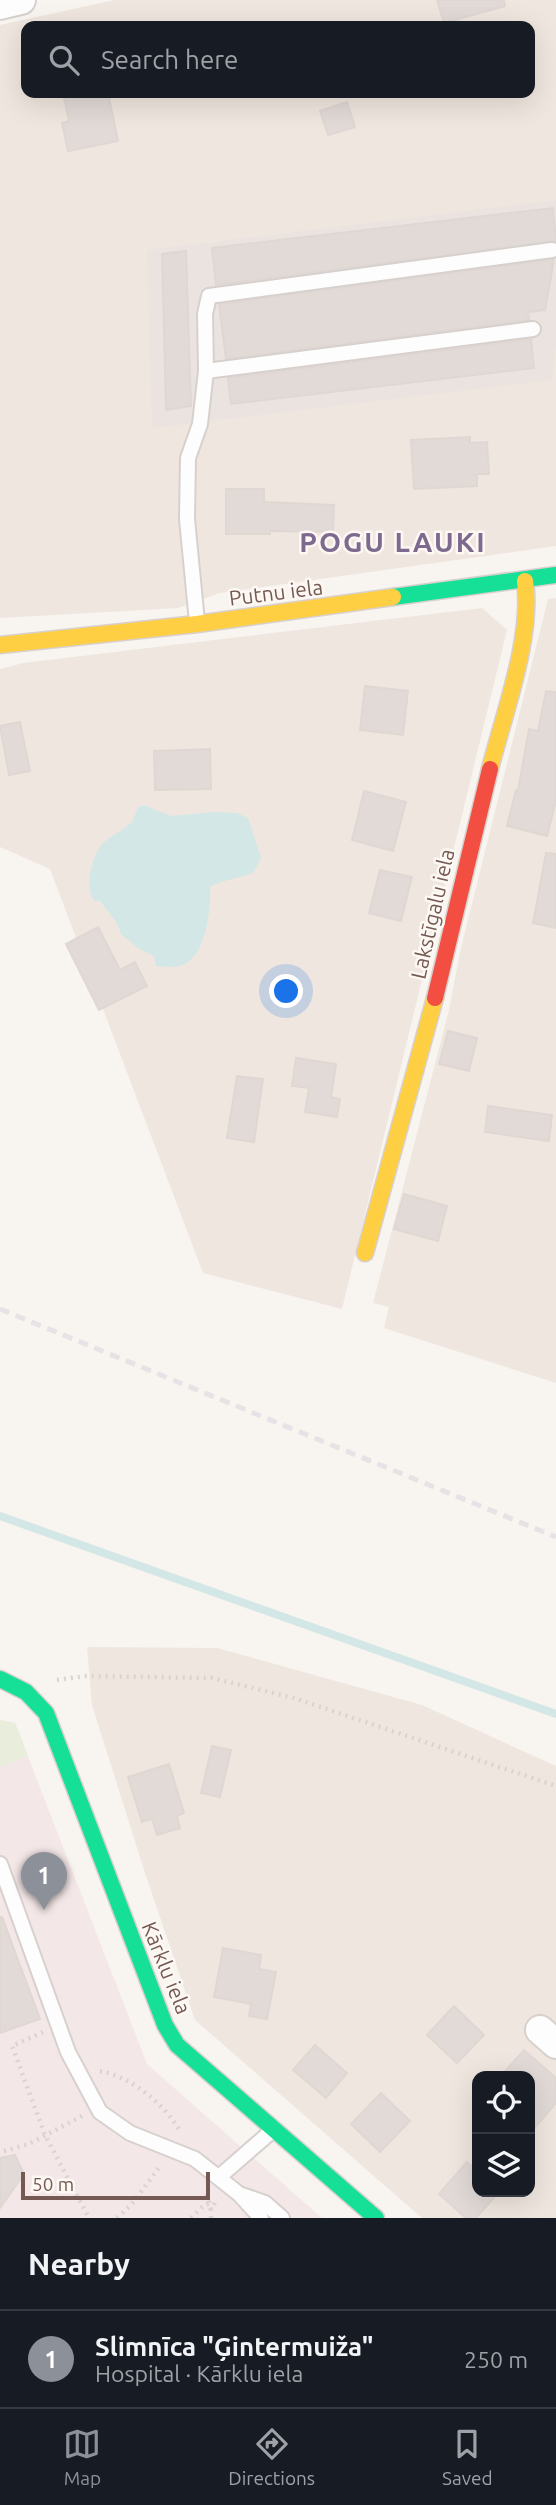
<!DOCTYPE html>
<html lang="en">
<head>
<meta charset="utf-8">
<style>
	body { margin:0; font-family:Ubuntu,sans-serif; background:#20242c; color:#f1f3f6 }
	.controls { position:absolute; right:21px; bottom:21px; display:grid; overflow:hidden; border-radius:14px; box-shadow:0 7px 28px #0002 }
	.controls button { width:63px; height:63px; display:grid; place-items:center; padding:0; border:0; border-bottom:2px solid #363941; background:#171b24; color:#f1f3f6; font:35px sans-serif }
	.scale { position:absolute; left:21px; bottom:18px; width:189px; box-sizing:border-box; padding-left:7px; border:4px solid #745a52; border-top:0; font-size:19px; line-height:24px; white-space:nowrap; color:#745a52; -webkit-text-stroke:5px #fdf8f3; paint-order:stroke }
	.you { position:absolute; left:287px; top:992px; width:24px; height:24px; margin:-18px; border:5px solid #fff; border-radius:50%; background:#1a73e8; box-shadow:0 0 0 10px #1a73e833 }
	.badge { display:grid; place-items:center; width:46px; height:46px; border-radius:50%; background:#8c9099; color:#fff; font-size:23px; font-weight:700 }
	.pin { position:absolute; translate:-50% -58px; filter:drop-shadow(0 2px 4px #0008) }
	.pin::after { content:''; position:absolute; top:37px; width:24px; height:21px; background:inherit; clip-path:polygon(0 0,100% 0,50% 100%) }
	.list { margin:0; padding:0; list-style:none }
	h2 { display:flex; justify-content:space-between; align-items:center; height:91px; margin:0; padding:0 28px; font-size:30px }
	h2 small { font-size:23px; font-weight:400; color:#9ea1a6 }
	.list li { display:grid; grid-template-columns:46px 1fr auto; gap:21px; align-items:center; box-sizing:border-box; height:98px; padding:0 28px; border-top:2px solid #363941 }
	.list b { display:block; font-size:26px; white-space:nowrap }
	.list p { margin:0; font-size:23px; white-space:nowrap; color:#9ea1a6 }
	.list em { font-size:23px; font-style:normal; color:#9ea1a6 }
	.icon { flex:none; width:38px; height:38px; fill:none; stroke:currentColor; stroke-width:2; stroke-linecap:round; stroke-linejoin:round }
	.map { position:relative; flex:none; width:556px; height:2218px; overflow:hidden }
	.search { position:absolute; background:#171b24; box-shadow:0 7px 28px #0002; left:21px; right:21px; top:21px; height:77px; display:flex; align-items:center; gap:18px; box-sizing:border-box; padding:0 24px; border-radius:14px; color:#9ea1a6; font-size:26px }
	.sheet { height:189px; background:#171b24 }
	nav { display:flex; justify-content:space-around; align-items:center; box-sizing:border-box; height:98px; border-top:2px solid #363941; background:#171b24; font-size:19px; color:#9ea1a6 }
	nav a { display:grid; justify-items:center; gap:4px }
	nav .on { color:#8c9099 }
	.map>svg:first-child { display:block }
</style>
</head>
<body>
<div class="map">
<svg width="556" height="2218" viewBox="0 0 556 2218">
	<rect width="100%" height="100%" fill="#f8f4f0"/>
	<g fill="#efe6df" fill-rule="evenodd">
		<path d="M114 0H556V546L220 593 178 608 0 618V25ZM26 26H530V93H26Z"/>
		<polygon points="556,598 556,1383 384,1328 389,1307 373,1303 449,1010 460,952 548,599"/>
		<polygon points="482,608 507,630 342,1309 203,1273 50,869 0,847 0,669 23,663"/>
		<path d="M87 1647 217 1648 422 1705 556 1766V2218H422L195 2020 145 1873 92 1705ZM477 2076H530V2192H477Z"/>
	</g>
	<polygon fill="#eae3df" points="556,200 556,344 552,380 152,428 147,250"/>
	<polygon fill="#f4e7e8" points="0,1720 15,1723 147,2064 322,2218 0,2218"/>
	<polygon fill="#e8eddc" points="0,1720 15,1723 28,1756 0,1767"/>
	<path fill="#d3e7e6" d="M144 805 171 816 215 812 237 813 248 818 261 858 253 873C238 879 224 879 210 887 211 909 206 961 179 966 172 968 163 966 156 966L154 956 138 948 121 934 117 923 100 901H95C83 888 92 856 103 843 111 835 123 831 131 823 134 819 136 812 138 807Z"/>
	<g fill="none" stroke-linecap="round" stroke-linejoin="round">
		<polyline stroke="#d3e7e6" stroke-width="8" points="0,1516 556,1714"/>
	</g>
	<g fill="#e1dad6" stroke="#e0d7d3" stroke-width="2">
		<polygon points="437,0 504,0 505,6 444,23"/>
		<polygon points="63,93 108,93 118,141 68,151 62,123 69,121"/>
		<polygon points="347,102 355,127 328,135 320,111"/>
		<polygon points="553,208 556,241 216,285 212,248"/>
		<polygon points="186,251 191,406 166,410 162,254"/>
		<polygon points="554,259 545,310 528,312 529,320 226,359 219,304"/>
		<polygon points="531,339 534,368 231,404 228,378"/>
		<polygon points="470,437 470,443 487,442 489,474 477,474 477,486 414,489 411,440"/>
		<polygon points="226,489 264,489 264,502 334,505 333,532 270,531 270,534 226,534"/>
		<polygon points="365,686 408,691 403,735 360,730"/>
		<polygon points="546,691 556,692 556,801 547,836 507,826 516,790 518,790 529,729 538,731"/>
		<polygon points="20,722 30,771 9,775 0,726"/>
		<polygon points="210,749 211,789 155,790 154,751"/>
		<polygon points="364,791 406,802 393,851 352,840"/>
		<polygon points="546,853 556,854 556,928 533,923"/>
		<polygon points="380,870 412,877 401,921 369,913"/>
		<polygon points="98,927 120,970 135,962 147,986 99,1010 66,944"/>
		<polygon points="448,1031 477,1038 469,1071 439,1064"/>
		<polygon points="296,1058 336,1064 331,1097 340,1099 337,1117 305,1112 309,1088 292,1086"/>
		<polygon points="237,1076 263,1079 254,1142 227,1138"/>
		<polygon points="488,1106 552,1115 549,1141 485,1132"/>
		<polygon points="404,1194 447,1206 438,1241 394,1229"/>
		<polygon points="212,1746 231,1750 220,1797 201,1793"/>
		<polygon points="169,1764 184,1813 177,1816 180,1828 157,1835 152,1819 142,1822 128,1777"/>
		<polygon points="0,1917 2,1917 40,2019 0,2033"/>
		<polygon points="223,1948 261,1955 259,1969 276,1972 267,2019 249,2016 251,2004 214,1997"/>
		<polygon points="454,2006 484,2035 457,2063 427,2035"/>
		<polygon points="315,2045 347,2073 326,2098 293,2070"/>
		<polygon points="524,2050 556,2078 556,2103 530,2133 530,2076 501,2076"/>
		<polygon points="381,2093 410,2121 380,2152 351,2124"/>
		<polygon points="15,2155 24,2174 0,2208 0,2158"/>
		<polygon points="467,2162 477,2171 477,2192 499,2192 476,2218 466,2218 439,2194"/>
	</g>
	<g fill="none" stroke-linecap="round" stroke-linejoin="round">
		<g stroke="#d7d1ce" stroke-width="18">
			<g id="lane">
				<polyline points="206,371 533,329"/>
				<polyline points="197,622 187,519 188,458 200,424 206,371 205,314 209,296 552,250"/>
				<polyline points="0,1864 68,2052 100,2112 130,2133 195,2159 239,2194 265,2203 282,2218"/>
				<polyline points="219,2177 273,2130"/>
				<polyline points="241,2196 261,2218"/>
			</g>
		</g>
		<g stroke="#d7d1ce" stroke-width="32">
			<g id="street">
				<polyline points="0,5 21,0"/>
				<polyline points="540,2030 556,2044"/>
			</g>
		</g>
		<g stroke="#d8d0cc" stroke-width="19">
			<g id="fast">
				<polyline points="393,597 556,575"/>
				<polyline points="0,1679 26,1692 46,1713 165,2025 177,2045 376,2218"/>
			</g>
		</g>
		<g stroke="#d8d0cc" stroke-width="19">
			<g id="slow">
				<polyline points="0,645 197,624 393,597"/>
				<path d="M490 769C504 713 533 637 525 581"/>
				<polyline points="365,1253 435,998"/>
			</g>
		</g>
		<g stroke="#d8d0cc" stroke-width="19">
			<polyline id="jam" points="435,998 490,769"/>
		</g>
		<g stroke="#dad3d0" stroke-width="4.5" stroke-dasharray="2 5" stroke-linecap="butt">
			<polyline points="57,1680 86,1676 212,1678 294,1698 556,1786"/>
			<polyline points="43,2032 12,2046 45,2135 89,2218"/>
			<path d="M100 2071C132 2077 164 2104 180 2131"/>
			<polyline points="4,2151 29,2144 82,2116"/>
			<polyline points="207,2194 211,2210"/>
			<polyline points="117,2218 131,2205 161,2165"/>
			<polyline points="191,2218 203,2206 210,2203"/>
			<polyline points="211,2218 211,2210 217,2199"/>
		</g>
		<use href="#lane" stroke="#fefdfd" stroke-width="14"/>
		<use href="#street" stroke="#fefdfd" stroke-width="28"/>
		<use href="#fast" stroke="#16e098" stroke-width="16"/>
		<use href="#slow" stroke="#ffcf43" stroke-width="16"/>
		<use href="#jam" stroke="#f24e42" stroke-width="16"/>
		<polyline stroke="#e5e3e6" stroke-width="5" stroke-dasharray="10 7" stroke-linecap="butt" points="0,1309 556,1537"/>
	</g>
	<g text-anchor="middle" stroke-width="5" stroke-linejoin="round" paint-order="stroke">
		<g font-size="21" fill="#745a52" stroke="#fdf8f3">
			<text transform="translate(276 593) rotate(-7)" y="7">Putnu iela</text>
			<text transform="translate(433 914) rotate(-77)" y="7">Lakstīgalu iela</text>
			<text transform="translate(166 1968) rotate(68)" y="7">Kārklu iela</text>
		</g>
		<g font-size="28" font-weight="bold" letter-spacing="2" fill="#7e6a8e" stroke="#fdf8f3">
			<text x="393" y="552">POGU LAUKI</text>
		</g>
	</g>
</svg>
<div class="controls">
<button><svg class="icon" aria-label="locate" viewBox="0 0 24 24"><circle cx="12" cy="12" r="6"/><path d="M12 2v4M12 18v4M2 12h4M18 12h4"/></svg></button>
<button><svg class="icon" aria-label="layers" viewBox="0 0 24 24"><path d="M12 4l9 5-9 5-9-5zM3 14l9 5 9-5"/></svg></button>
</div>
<div class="scale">50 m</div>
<div class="you"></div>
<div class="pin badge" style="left:44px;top:1910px">1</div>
<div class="search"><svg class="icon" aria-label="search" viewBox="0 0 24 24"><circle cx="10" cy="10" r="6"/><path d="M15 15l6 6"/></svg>Search here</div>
</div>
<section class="sheet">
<h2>Nearby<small></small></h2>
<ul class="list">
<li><span class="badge">1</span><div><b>Slimnīca &quot;Ģintermuiža&quot;</b><p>Hospital · Kārklu iela</p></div><em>250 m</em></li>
</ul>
</section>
<nav>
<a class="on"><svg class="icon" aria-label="map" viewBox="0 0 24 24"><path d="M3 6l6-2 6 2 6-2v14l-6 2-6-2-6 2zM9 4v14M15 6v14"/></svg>Map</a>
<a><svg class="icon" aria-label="directions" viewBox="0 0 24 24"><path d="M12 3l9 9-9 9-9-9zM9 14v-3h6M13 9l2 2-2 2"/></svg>Directions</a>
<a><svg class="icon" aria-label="saved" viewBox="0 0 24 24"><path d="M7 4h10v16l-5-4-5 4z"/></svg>Saved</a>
</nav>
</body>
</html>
